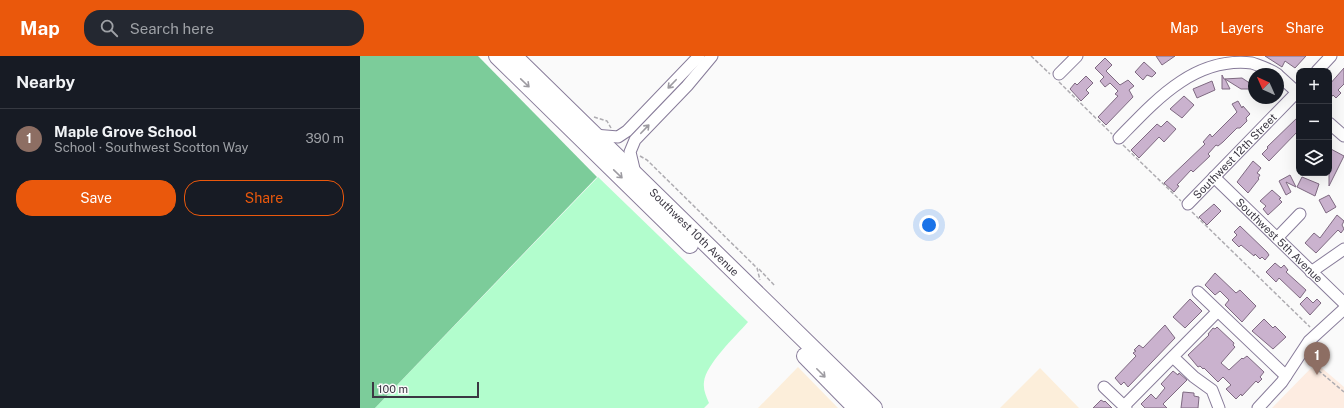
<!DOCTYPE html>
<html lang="en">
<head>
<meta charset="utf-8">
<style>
	body { margin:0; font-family:"Public Sans",sans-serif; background:#242831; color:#f1f3f6 }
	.controls { position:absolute; right:12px; top:12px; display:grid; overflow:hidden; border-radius:8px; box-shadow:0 4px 16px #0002 }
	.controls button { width:36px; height:36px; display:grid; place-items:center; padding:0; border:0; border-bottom:1px solid #363941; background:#171b24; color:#f1f3f6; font:20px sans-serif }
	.compass { position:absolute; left:888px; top:12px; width:36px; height:36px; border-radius:50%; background:#171b24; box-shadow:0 4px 16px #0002; rotate:315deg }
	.scale { position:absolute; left:12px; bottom:10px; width:107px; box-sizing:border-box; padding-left:4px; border:2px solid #3b3743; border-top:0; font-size:11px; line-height:14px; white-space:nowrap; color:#3b3743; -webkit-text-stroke:3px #fafafa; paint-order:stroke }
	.you { position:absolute; left:569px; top:169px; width:14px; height:14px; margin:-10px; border:3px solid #fff; border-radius:50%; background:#1a73e8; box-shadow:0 0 0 6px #1a73e833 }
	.badge { display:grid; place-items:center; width:26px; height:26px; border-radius:50%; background:#ea580c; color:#fff; font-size:13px; font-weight:700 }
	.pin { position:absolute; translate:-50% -33px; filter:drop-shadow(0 1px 2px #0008) }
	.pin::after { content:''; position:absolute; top:21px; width:14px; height:12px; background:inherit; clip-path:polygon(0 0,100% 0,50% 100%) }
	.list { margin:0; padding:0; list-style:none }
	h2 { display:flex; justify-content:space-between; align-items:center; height:52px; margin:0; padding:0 16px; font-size:17px }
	h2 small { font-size:13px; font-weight:400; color:#9ea1a6 }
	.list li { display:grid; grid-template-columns:26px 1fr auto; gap:12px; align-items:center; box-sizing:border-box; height:60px; padding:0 16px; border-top:1px solid #363941 }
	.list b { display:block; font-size:15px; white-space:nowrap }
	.list p { margin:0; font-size:13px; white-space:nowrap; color:#9ea1a6 }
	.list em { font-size:13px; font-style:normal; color:#9ea1a6 }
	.actions { display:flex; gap:8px; padding:12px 16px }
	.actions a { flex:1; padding:9px 0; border:1px solid #ea580c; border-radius:16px; text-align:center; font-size:14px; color:#ea580c }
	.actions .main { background:#ea580c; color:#fff }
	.icon { flex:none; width:22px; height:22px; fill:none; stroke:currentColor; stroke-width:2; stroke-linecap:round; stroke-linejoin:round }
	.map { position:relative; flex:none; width:984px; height:352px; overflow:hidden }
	header { display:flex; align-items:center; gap:24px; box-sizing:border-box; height:56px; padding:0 20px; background:#ea580c; color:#fff }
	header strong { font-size:19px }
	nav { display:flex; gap:22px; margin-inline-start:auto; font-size:14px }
	.search { width:280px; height:36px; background:#242831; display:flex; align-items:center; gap:10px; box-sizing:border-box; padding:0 14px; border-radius:16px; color:#9ea1a6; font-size:15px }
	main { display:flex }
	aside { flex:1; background:#171b24 }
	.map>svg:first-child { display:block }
</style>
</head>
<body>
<header>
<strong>Map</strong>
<div class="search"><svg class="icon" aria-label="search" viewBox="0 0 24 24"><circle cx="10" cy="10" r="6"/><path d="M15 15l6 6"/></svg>Search here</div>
<nav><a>Map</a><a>Layers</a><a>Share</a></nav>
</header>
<main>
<aside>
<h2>Nearby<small></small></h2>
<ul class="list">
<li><span class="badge" style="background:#8d6e63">1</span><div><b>Maple Grove School</b><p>School · Southwest Scotton Way</p></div><em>390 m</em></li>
</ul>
<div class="actions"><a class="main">Save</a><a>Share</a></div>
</aside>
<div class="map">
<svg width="984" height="352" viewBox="0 0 984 352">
	<rect width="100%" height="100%" fill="#fafafa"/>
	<g fill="#fceeda">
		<polygon points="438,311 478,352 398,352"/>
		<polygon points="680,312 719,352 640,352"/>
	</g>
	<polygon fill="#fdece1" points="956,307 984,331 984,352 912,352"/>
	<path fill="#b2fdcd" d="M238 121 388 266C375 281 346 308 344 326 343 334 346 340 349 347L344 352H15Z"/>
	<polygon fill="#7ccc9a" points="0,0 118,0 237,121 15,352 0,352"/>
	<g fill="#cab2ce" stroke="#7e6981">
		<polygon points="796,0 815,0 802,9"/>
		<polygon points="905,0 946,0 935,12 925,5 922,11"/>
		<polygon points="745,2 752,9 746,15 760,29 768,24 774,30 769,34 773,41 746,69 738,61 758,40 755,38 758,35 750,27 745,31 740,25 744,21 735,12"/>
		<polygon points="784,6 796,17 792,21 787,19 783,24 775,16"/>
		<polygon points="984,12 984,28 978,34 981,37 976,42 973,39 969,44 969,29"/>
		<polygon points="862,19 864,23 882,22 894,30 894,33 881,33 865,23 870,33 862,33"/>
		<polygon points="726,20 733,27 726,34 729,37 721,45 710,33 715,27 717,29"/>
		<polygon points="852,25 855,34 837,42 833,33"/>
		<polygon points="824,40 834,49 822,62 810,53"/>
		<polygon points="878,45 882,52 883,50 890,58 886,62 887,65 880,72 877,72 863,86 858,90 856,89 848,98 850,100 833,116 831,114 817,129 819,130 814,136 804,127 845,88 843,86 850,78 852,81 877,56 872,48"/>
		<polygon points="939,60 939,74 909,105 902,98 908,92 907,91"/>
		<polygon points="807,65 816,73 804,86 799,81 779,102 771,94 797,68 801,71"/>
		<polygon points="969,92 984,100 969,130"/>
		<polygon points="893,105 901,112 897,117 900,119 898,122 899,123 888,137 877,126"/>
		<polygon points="930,119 936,131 926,126 931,136 926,139 919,125"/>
		<polygon points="942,121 959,128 955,140 937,131"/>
		<polygon points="912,134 921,142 919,143 922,146 908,159 903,153 906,150 900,145"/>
		<polygon points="969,139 976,151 966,157 959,144"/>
		<polygon points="854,148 861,155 847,169 839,161"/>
		<polygon points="977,159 984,165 982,169 984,173 981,177 978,174 956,197 945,187 954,177 960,182"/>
		<polygon points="880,170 907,196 909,199 905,204 902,201 900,203 895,198 894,200 881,189 879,191 872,184 877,179 874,176"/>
		<polygon points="915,207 921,212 924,209 928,214 926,216 946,234 940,242 919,222 916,226 906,216"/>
		<polygon points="855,217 876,237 880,234 896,250 882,266 865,249 869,244 860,235 855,239 845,229"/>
		<polygon points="947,241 953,247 957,243 961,247 950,259 940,248"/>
		<polygon points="830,243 842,255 825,272 813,261"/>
		<polygon points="904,263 913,272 915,270 926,281 913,293 892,275"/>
		<polygon points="805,269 815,282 768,331 764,326 761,329 755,322 776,300 773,297 776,295 774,294 779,289 783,292"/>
		<polygon points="857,271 874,287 873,289 875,291 861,307 869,314 882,302 883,303 887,300 904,316 900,321 902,323 898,327 896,325 882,340 881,338 876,343 866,333 871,329 863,321 858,326 844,312 843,313 840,310 838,311 828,299 849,279 848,278 853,272 855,273"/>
		<polygon points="813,315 818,319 819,317 827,324 803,348 807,352 785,352 781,348 791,338 796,343 805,332 801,328"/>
		<polygon points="823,336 834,337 834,340 839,341 838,352 821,352"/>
		<polygon points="741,344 744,346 745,345 752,352 733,352"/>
	</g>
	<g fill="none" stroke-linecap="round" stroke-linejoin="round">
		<g stroke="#877b99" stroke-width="13">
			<g id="minor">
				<polyline points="957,15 971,0"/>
				<polyline points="699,18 717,0"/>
				<polyline points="918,19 939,38"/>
				<polyline points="969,67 984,80"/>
				<polyline points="234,79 258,81 267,75 339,0"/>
				<path d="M759 82C794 46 834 0 892 7 900 10 910 13 917 18"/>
				<polyline points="275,117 270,96 275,84 327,30 352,0"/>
				<path id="s1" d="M854 121 984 247"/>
				<path id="s2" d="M828 148 939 34"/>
				<polyline points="917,182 940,158"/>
				<polyline points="951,216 984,193"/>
				<polyline points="838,236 926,320"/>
				<polyline points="813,301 834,321 852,334 859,352"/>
				<polyline points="744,331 766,352"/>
				<polyline points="764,350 857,256"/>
				<polyline points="898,352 922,326 949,285 984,253"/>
			</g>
		</g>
		<g stroke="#877b99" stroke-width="18">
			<g id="highway">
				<polyline points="137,0 330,189"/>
				<path id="s3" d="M154 0 514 352"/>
				<polyline points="445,300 496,352"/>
			</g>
		</g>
		<g stroke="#aeacb1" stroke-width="1.5" stroke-dasharray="4 2" stroke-linecap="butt">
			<polyline points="671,0 690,18"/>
			<polyline points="699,26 752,78"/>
			<polyline points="234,61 247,65 251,72"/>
			<polyline points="763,89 821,145"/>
			<polyline points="280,100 287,104 397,212 400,224"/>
			<polyline points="832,156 950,271"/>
			<polyline points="399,213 415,230"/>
			<polyline points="949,300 957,307 959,315 984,336"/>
		</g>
		<use href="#minor" stroke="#fff" stroke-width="11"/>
		<use href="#highway" stroke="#fff" stroke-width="16"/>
	</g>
	<defs><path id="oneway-shaft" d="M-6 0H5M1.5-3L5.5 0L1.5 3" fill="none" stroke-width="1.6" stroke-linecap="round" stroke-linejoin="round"/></defs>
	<g stroke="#9d9ba1">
		<use href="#oneway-shaft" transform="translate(165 27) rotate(44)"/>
		<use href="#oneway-shaft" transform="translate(312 28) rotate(134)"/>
		<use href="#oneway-shaft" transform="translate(285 73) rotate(-46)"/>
		<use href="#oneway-shaft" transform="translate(258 118) rotate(44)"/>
		<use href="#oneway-shaft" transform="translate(461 317) rotate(45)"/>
	</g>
	<g text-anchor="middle" stroke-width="4" stroke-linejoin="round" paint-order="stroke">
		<g font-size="11" fill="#3b3743" stroke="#fafafa">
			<text dy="4" stroke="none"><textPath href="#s2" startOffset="67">Southwest 12th Street</textPath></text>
			<text dy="4" stroke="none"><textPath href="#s3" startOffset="252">Southwest 10th Avenue</textPath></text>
			<text dy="4" stroke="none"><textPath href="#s1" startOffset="91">Southwest 5th Avenue</textPath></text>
		</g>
	</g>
</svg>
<div class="controls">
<button>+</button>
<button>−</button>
<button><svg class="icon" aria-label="layers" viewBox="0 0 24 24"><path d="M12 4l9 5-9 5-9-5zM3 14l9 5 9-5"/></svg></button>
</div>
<svg class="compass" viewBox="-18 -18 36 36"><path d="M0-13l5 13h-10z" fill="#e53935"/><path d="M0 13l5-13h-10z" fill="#9ea1a6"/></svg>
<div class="scale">100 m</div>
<div class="you"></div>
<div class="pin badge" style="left:957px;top:319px;background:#8d6e63">1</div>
</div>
</main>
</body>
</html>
